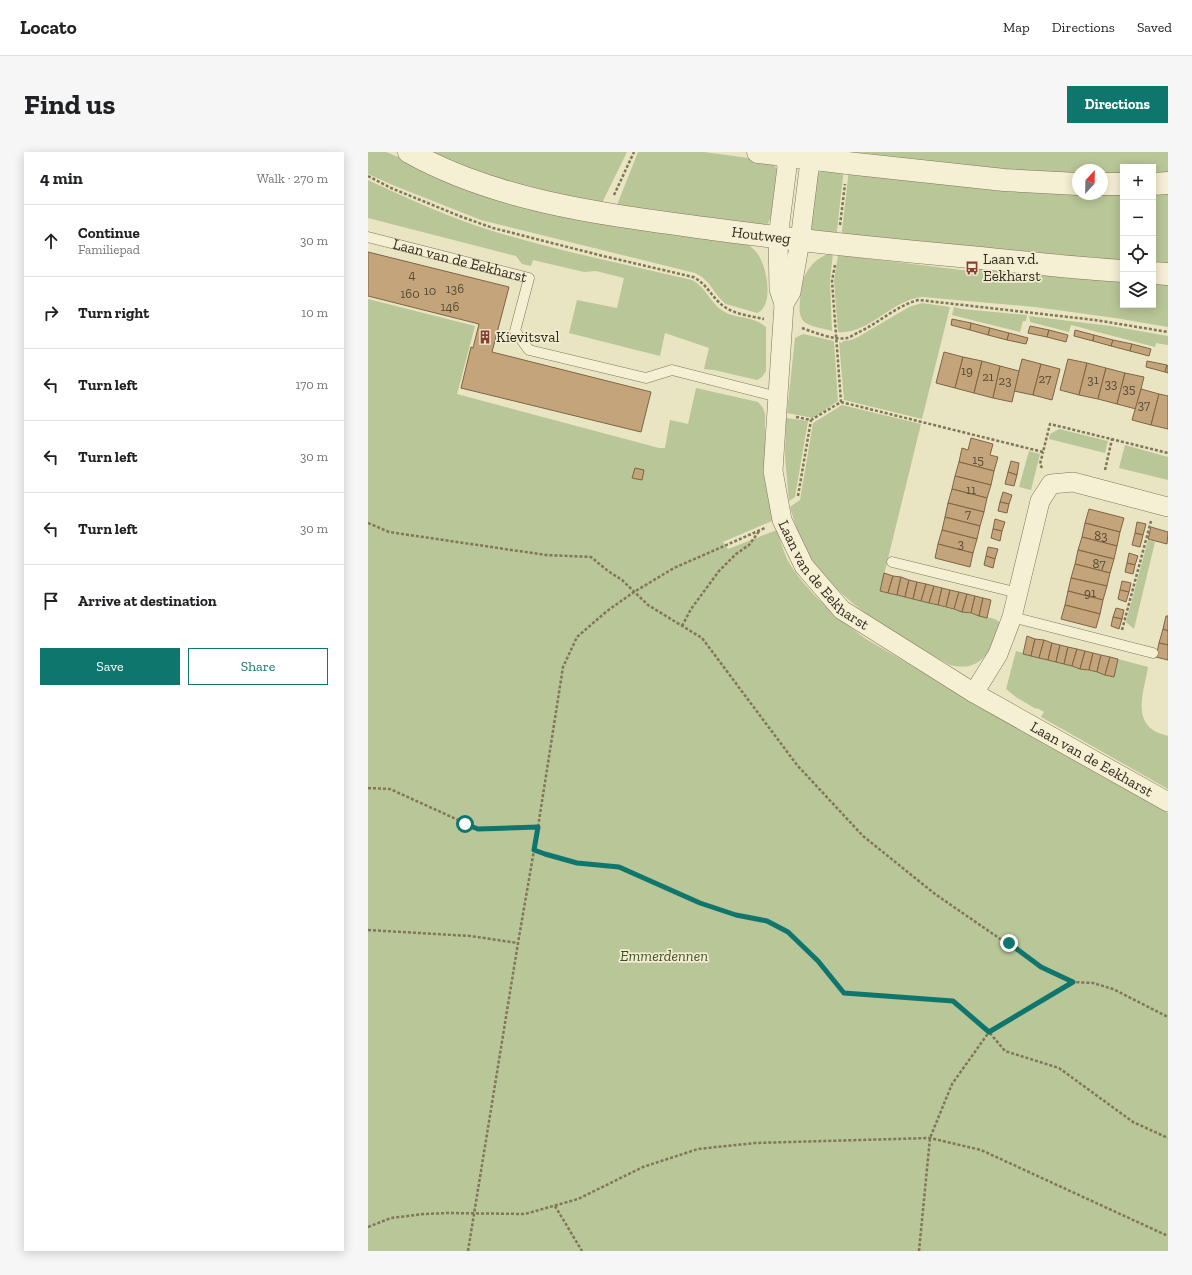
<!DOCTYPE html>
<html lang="en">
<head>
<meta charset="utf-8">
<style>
	body { margin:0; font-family:"Zilla Slab",serif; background:#f6f6f6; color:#202124 }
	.controls { position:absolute; right:12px; top:12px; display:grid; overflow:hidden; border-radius:0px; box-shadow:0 2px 10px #0003 }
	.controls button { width:36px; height:36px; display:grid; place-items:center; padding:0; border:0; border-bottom:1px solid #e0e0e0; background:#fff; color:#202124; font:20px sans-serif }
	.compass { position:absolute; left:704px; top:12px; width:36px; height:36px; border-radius:50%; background:#fff; box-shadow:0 2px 10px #0003; rotate:22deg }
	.stop { position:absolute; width:12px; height:12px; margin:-9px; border:3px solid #0f766e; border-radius:50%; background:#fff }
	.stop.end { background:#0f766e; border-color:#fff; box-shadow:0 1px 4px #0008 }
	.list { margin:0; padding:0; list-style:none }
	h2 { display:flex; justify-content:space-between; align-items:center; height:52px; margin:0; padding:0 16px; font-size:17px }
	h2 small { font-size:13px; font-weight:400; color:#757577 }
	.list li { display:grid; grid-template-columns:26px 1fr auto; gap:12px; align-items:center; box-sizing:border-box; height:72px; padding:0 16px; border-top:1px solid #e0e0e0 }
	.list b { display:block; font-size:15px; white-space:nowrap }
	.list p { margin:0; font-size:13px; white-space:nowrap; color:#757577 }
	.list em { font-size:13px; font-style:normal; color:#757577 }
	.actions { display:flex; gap:8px; padding:12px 16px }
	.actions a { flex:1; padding:9px 0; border:1px solid #0f766e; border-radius:0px; text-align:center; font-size:14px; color:#0f766e }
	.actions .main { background:#0f766e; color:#fff }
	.icon { flex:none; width:22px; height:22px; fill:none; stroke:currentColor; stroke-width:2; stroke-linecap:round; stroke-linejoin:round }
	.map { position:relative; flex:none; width:800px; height:1099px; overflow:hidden; border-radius:0px }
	header { display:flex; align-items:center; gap:24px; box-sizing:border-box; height:56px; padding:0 20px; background:#fff; border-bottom:1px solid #e0e0e0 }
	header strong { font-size:19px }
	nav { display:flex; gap:22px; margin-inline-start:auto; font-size:14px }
	.intro { display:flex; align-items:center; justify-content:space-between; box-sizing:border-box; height:96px; padding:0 24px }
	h1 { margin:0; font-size:28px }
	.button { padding:10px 18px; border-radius:0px; background:#0f766e; color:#fff; font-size:14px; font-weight:700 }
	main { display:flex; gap:24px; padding:0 24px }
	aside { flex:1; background:#fff; border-radius:0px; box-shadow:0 2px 10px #0003 }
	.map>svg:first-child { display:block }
</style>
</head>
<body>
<header>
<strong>Locato</strong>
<nav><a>Map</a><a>Directions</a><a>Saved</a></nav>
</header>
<div class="intro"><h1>Find us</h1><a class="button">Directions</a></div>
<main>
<aside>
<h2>4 min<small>Walk · 270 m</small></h2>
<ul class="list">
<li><svg class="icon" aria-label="ahead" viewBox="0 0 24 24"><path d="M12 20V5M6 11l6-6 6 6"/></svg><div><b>Continue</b><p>Familiepad</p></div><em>30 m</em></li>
<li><svg class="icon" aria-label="right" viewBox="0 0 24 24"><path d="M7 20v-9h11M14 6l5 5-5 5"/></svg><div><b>Turn right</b></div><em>10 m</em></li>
<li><svg class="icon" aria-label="left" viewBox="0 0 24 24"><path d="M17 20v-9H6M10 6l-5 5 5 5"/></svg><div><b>Turn left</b></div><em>170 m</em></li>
<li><svg class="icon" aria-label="left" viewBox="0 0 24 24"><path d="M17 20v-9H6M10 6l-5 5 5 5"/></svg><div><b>Turn left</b></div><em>30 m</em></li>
<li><svg class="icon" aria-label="left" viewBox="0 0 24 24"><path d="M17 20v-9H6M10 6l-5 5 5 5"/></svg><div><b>Turn left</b></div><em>30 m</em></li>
<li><svg class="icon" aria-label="arrive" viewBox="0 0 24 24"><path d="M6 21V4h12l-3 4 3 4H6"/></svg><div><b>Arrive at destination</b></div></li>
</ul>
<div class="actions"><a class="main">Save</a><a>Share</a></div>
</aside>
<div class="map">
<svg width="800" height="1099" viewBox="0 0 800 1099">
	<rect width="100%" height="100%" fill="#e9e4c2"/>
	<g fill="#b9c697">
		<path d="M0 0H18L94 31 377 90C383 95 389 99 392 106 399 118 406 154 389 161L358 152C345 142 343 128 327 121L113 68 27 34 0 22Z"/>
		<polygon points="62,0 259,0 232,55 155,38"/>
		<path d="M270 0H336L388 7 404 11 409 17V21C408 35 407 66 397 75L247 58Z"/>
		<polygon points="483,0 800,0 800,26 785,26 785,15 755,15 755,27 734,27 734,18 710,18 710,27 482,7"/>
		<polygon points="476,16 468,87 445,80 442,71 448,23 456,17"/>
		<polygon points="481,17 710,42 734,42 755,38 755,109 561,90 499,90 473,87"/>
		<path d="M0 28C36 45 72 61 109 74 179 97 252 111 324 128 338 135 342 151 355 159 368 167 386 164 398 175V219L394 225 389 228 346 218 336 217 341 196 297 181 292 204 201 181 209 148 249 156 256 126 228 119 216 120 165 108 163 114 154 112 148 104 0 66Z"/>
		<polygon points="800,37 800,111 785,111 785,38"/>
		<path d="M465 101 462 129 464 179C432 171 429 173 433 138H432C436 120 447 104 465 101Z"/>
		<path d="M470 103 602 119 603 114 755 129V153H785V131H800V175L747 166 667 155 555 145C524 147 501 183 470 180L466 129Z"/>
		<path d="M0 147 107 174 89 242 291 296H297L302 268 320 272 328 236 390 250 395 256 397 262V303L406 368 355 390 360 397 409 378C412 387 415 398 419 407 436 438 470 466 498 487L716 614 800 661V1099H0Z"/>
		<polygon points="554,151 582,155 554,267 476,248 471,190 474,191 475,189 483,188 490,185 541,155"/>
		<polygon points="586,155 594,157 659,163 658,169 655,169 652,180 584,163"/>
		<polygon points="661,164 743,174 800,184 800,193 788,191 787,195 703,173 701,180 662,170"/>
		<polygon points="435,182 466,189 470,249 445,266 419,261 427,186"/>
		<path d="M474 253 553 272 512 439 611 464C619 466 628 464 633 473 623 498 614 521 582 513 540 489 498 467 464 432 456 423 447 414 441 403 432 388 427 372 422 355L432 348 445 271Z"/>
		<polygon points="418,266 440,269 427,345 421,349 417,305"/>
		<polygon points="691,277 740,289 737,301 681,287 682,282"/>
		<polygon points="757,293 800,305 800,328 751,316"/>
		<polygon points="661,299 672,302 663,338 651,335"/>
		<polygon points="780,388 787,390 766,477 758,470"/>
		<path d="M648 499 745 525 750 507 780 515C777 535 765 565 785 578 789 581 795 582 800 584V637L673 565 676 560 669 556 668 557 648 545 638 537Z"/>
	</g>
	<g fill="#c4a57b" stroke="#7e6443">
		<polygon points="0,100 141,135 124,200 283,240 273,280 93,236 103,195 105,196 111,172 0,144"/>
		<polygon points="584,167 603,171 602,178 583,173"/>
		<polygon points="603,171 622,176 620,183 602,178"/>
		<polygon points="662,174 681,178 679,185 660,181"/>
		<polygon points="622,176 641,181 639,188 620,183"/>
		<polygon points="681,178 700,183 698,190 679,185"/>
		<polygon points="707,178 726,183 725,189 706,184"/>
		<polygon points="641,181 660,186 658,192 639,188"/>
		<polygon points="726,183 745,188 743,194 725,189"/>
		<polygon points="745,188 764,192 762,199 743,194"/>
		<polygon points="764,192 783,197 781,204 762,199"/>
		<polygon points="576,200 595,205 587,236 568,231"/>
		<polygon points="595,205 614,209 606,241 587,236"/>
		<polygon points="654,207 673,212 665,243 646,239"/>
		<polygon points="700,207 719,211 711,243 692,238"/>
		<polygon points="614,209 632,214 625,246 606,241"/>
		<polygon points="779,209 799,213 797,220 778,215"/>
		<polygon points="719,211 738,216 730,247 711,243"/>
		<polygon points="673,212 692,217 684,248 665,243"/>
		<polygon points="799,213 800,214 800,221 797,220"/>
		<polygon points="632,214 651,219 644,250 625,246"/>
		<polygon points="738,216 757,221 749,252 730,247"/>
		<polygon points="757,221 776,225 768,257 749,252"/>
		<polygon points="773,237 791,242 783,273 764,268"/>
		<polygon points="791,242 800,244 800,277 783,273"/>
		<polygon points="603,286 625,292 622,303 630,305 626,319 591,310 594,296 600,298"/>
		<polygon points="643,309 651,311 649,323 640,320"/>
		<polygon points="591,310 626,319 623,333 587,324"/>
		<polygon points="267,316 276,318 274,328 264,326"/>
		<polygon points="640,320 649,323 646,334 637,332"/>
		<polygon points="587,324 623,333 619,346 584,337"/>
		<polygon points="584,337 619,346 616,360 580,351"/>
		<polygon points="635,340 644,343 641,352 632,350"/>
		<polygon points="632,350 641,352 639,361 630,359"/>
		<polygon points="580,351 616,360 612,374 577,365"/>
		<polygon points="721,357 756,366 752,380 717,371"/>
		<polygon points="577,365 612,374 609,387 574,378"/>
		<polygon points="627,367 637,370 634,379 625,377"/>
		<polygon points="769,370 778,372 775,383 767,381"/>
		<polygon points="717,371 752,380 749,394 714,385"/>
		<polygon points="783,375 800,380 799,392 780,387"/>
		<polygon points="625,377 634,379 632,389 623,386"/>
		<polygon points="574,378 609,387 605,401 570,392"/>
		<polygon points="767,381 775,383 772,395 764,393"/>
		<polygon points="714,385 749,394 746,407 710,398"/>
		<polygon points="570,392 605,401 602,415 567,406"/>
		<polygon points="620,395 630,397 627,407 618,404"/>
		<polygon points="710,398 746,407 742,421 707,412"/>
		<polygon points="761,401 770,404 767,413 759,411"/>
		<polygon points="618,404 627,407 625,416 616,413"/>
		<polygon points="759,411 767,413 765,422 757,420"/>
		<polygon points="707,412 742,421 739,434 703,426"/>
		<polygon points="516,421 525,424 520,441 512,439"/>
		<polygon points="525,424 533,425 529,443 520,441"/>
		<polygon points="533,425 541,428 537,445 529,443"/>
		<polygon points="703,426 739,434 735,448 700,439"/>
		<polygon points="541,428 549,430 545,447 537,445"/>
		<polygon points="754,429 763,431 761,440 752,438"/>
		<polygon points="549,430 558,432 553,449 545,447"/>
		<polygon points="558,432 566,434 561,451 553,449"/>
		<polygon points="566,434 574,436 570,453 561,451"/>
		<polygon points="574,436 582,438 578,455 570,453"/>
		<polygon points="582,438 591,440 586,457 578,455"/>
		<polygon points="752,438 761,440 758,450 750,447"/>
		<polygon points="700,439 735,448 732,462 697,453"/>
		<polygon points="591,440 599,442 594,460 586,457"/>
		<polygon points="599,442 607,444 603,461 594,460"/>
		<polygon points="607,444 615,446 611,464 603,461"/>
		<polygon points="615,446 623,448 619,466 611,464"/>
		<polygon points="697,453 732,462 728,476 693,467"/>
		<polygon points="748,456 756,458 754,467 745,465"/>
		<polygon points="798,464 800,464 800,479 795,477"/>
		<polygon points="745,465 754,467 751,477 743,474"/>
		<polygon points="795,477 800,479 800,493 791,491"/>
		<polygon points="659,484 667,487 663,504 655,502"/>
		<polygon points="667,487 676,488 671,506 663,504"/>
		<polygon points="676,488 684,491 680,508 671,506"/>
		<polygon points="684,491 692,493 688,510 680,508"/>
		<polygon points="791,491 800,493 800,508 788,505"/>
		<polygon points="692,493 700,495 696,512 688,510"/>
		<polygon points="700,495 709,497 704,514 696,512"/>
		<polygon points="709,497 717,499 712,517 704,514"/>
		<polygon points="717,499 725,501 721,518 712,517"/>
		<polygon points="725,501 733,503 729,520 721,518"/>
		<polygon points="733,503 742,505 737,523 729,520"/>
		<polygon points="742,505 750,507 746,525 737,523"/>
	</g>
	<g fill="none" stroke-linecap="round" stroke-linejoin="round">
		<g stroke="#81755b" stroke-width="11">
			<g id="service">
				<path id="s1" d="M0 85 161 126 147 179 161 198 278 226 304 218 410 245"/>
				<polyline points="524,410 650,441"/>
				<polyline points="644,465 785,501"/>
			</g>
		</g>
		<g stroke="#81755b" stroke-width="20">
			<g id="minor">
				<path id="s2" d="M417 4 419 15 410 86 411 137 416 152 405 319 414 368 436 414 474 458 606 541 800 650"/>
				<polyline points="416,152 423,140 432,89 441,17 444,7"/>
				<polyline points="606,541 630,502 644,465 672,349 683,332 705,330 800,355"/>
			</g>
		</g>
		<g stroke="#81755b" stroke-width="23">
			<g id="tertiary">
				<path id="s3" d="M41 0C132 51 242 63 344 77 433 89 523 98 613 106 660 111 708 116 755 119"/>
				<polyline points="390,0 479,11 636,28 710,32"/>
				<polyline points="734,32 755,32"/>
				<polyline points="785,32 800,31"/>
				<polyline points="785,121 800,122"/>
			</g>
		</g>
		<g stroke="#81755b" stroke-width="2.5" stroke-dasharray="3 2" stroke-linecap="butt">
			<path d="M0 24 23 36 94 65 125 76 231 103 325 125C338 131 343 144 354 153 365 162 382 164 396 167"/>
			<polyline points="246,43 266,0"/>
			<polyline points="472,73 477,32"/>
			<path d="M434 176C445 180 468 189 479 186 483 185 487 182 491 180 511 171 529 153 551 148L727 168 800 180"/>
			<polyline points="473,250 675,300 682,272 800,301"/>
			<polyline points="428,265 443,268 473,250 464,129 467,113"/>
			<polyline points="674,316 672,312 675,300"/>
			<polyline points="737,318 744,287"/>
			<polyline points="430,344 443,268"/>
			<polyline points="0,371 21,380 178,403 223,405 240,419 254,428 280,453 334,486 429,613 495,684 567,742 673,815 705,830 725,831 745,837 800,865"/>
			<polyline points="314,474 323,457 351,419 368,402 381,393 392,378"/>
			<polyline points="754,478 783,369"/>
			<polyline points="0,636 22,637 110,677 170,675"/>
			<polyline points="166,698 177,702 209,711 251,715 332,751 368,763 399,769 420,780 449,809 476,841 585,849 621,880 637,899 691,916 765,970 800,986"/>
			<polyline points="0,778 102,784 150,791"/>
			<polyline points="187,1054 214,1099"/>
			<polyline points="0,1075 23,1066 56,1062 81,1061 157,1062 210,1047 275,1015 330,997 387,991 562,986 613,998 800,1084"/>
			<polyline points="100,1099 150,791 170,675 195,515 209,485 239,459 266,440 306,416 397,376"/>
			<polyline points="551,1099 562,986 584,932 621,880 705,830"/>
		</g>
		<use href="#service" stroke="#f5f0d4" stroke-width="10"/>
		<use href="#minor" stroke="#f5f0d4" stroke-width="19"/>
		<use href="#tertiary" stroke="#f5f0d4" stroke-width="22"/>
	</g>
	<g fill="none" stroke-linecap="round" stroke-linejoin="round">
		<polyline stroke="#0f766e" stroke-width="5" points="97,672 110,677 170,675 166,698 177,702 209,711 251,715 332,751 368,763 399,769 420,780 450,809 476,841 585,849 621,880 705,830 673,815 641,791"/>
	</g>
	<defs>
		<g id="bus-bare" transform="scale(1.08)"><path d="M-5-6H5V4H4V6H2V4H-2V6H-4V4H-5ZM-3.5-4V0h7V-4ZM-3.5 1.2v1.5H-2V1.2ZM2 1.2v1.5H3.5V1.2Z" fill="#8a3e31" stroke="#f1edd1" stroke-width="2.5" paint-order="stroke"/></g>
		<g id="building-bare" transform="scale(1.08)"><path d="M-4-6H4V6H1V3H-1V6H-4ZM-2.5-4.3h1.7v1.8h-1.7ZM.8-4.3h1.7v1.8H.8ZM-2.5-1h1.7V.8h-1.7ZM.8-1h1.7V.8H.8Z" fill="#8a3e31" stroke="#f1edd1" stroke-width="2.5" paint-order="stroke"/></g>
	</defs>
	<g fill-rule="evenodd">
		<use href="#bus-bare" x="604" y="116"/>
		<use href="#building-bare" x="117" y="185"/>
	</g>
	<g text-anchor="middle" stroke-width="3.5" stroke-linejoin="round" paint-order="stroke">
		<g font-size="13" fill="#564a35">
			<text x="44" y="127">4</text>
			<text x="87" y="141">136</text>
			<text x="62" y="143">10</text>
			<text x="42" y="146">160</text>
			<text x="82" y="159">146</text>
			<text x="599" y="223">19</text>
			<text x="620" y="229">21</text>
			<text x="677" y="231">27</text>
			<text x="725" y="232">31</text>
			<text x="637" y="233">23</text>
			<text x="743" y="236">33</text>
			<text x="761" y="241">35</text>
			<text x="776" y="257">37</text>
			<text x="610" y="312">15</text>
			<text x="603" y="342">11</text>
			<text x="600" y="366">7</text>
			<text x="733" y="388">83</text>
			<text x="593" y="396">3</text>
			<text x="731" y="416">87</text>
			<text x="722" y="445">91</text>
		</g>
		<g font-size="15" fill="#322b1e" stroke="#f1edd1">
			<text dy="5" stroke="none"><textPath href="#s3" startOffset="364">Houtweg</textPath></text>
			<text dy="5" stroke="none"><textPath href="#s1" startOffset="95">Laan van de Eekharst</textPath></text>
			<text dy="5" stroke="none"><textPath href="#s2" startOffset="437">Laan van de Eekharst</textPath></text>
			<text dy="5" stroke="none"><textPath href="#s2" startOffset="767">Laan van de Eekharst</textPath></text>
		</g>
		<g font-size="15" fill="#322b1e" stroke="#f1edd1" text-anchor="start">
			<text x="615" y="112">Laan v.d.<tspan x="615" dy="17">Eekharst</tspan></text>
			<text x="128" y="190">Kievitsval</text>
		</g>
		<g font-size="15" font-style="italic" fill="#3d4d26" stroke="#f1edd1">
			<text x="296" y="809">Emmerdennen</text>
		</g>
	</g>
</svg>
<div class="controls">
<button>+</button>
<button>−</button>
<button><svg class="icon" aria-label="locate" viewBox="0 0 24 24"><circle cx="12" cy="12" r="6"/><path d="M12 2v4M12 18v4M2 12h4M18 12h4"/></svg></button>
<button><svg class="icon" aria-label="layers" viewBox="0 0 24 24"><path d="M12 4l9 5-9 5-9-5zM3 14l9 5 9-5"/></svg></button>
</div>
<svg class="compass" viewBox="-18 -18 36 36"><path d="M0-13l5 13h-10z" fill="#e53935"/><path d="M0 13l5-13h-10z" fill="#757577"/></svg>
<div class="stop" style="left:97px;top:672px"></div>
<div class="stop end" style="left:641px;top:791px"></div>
</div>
</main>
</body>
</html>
